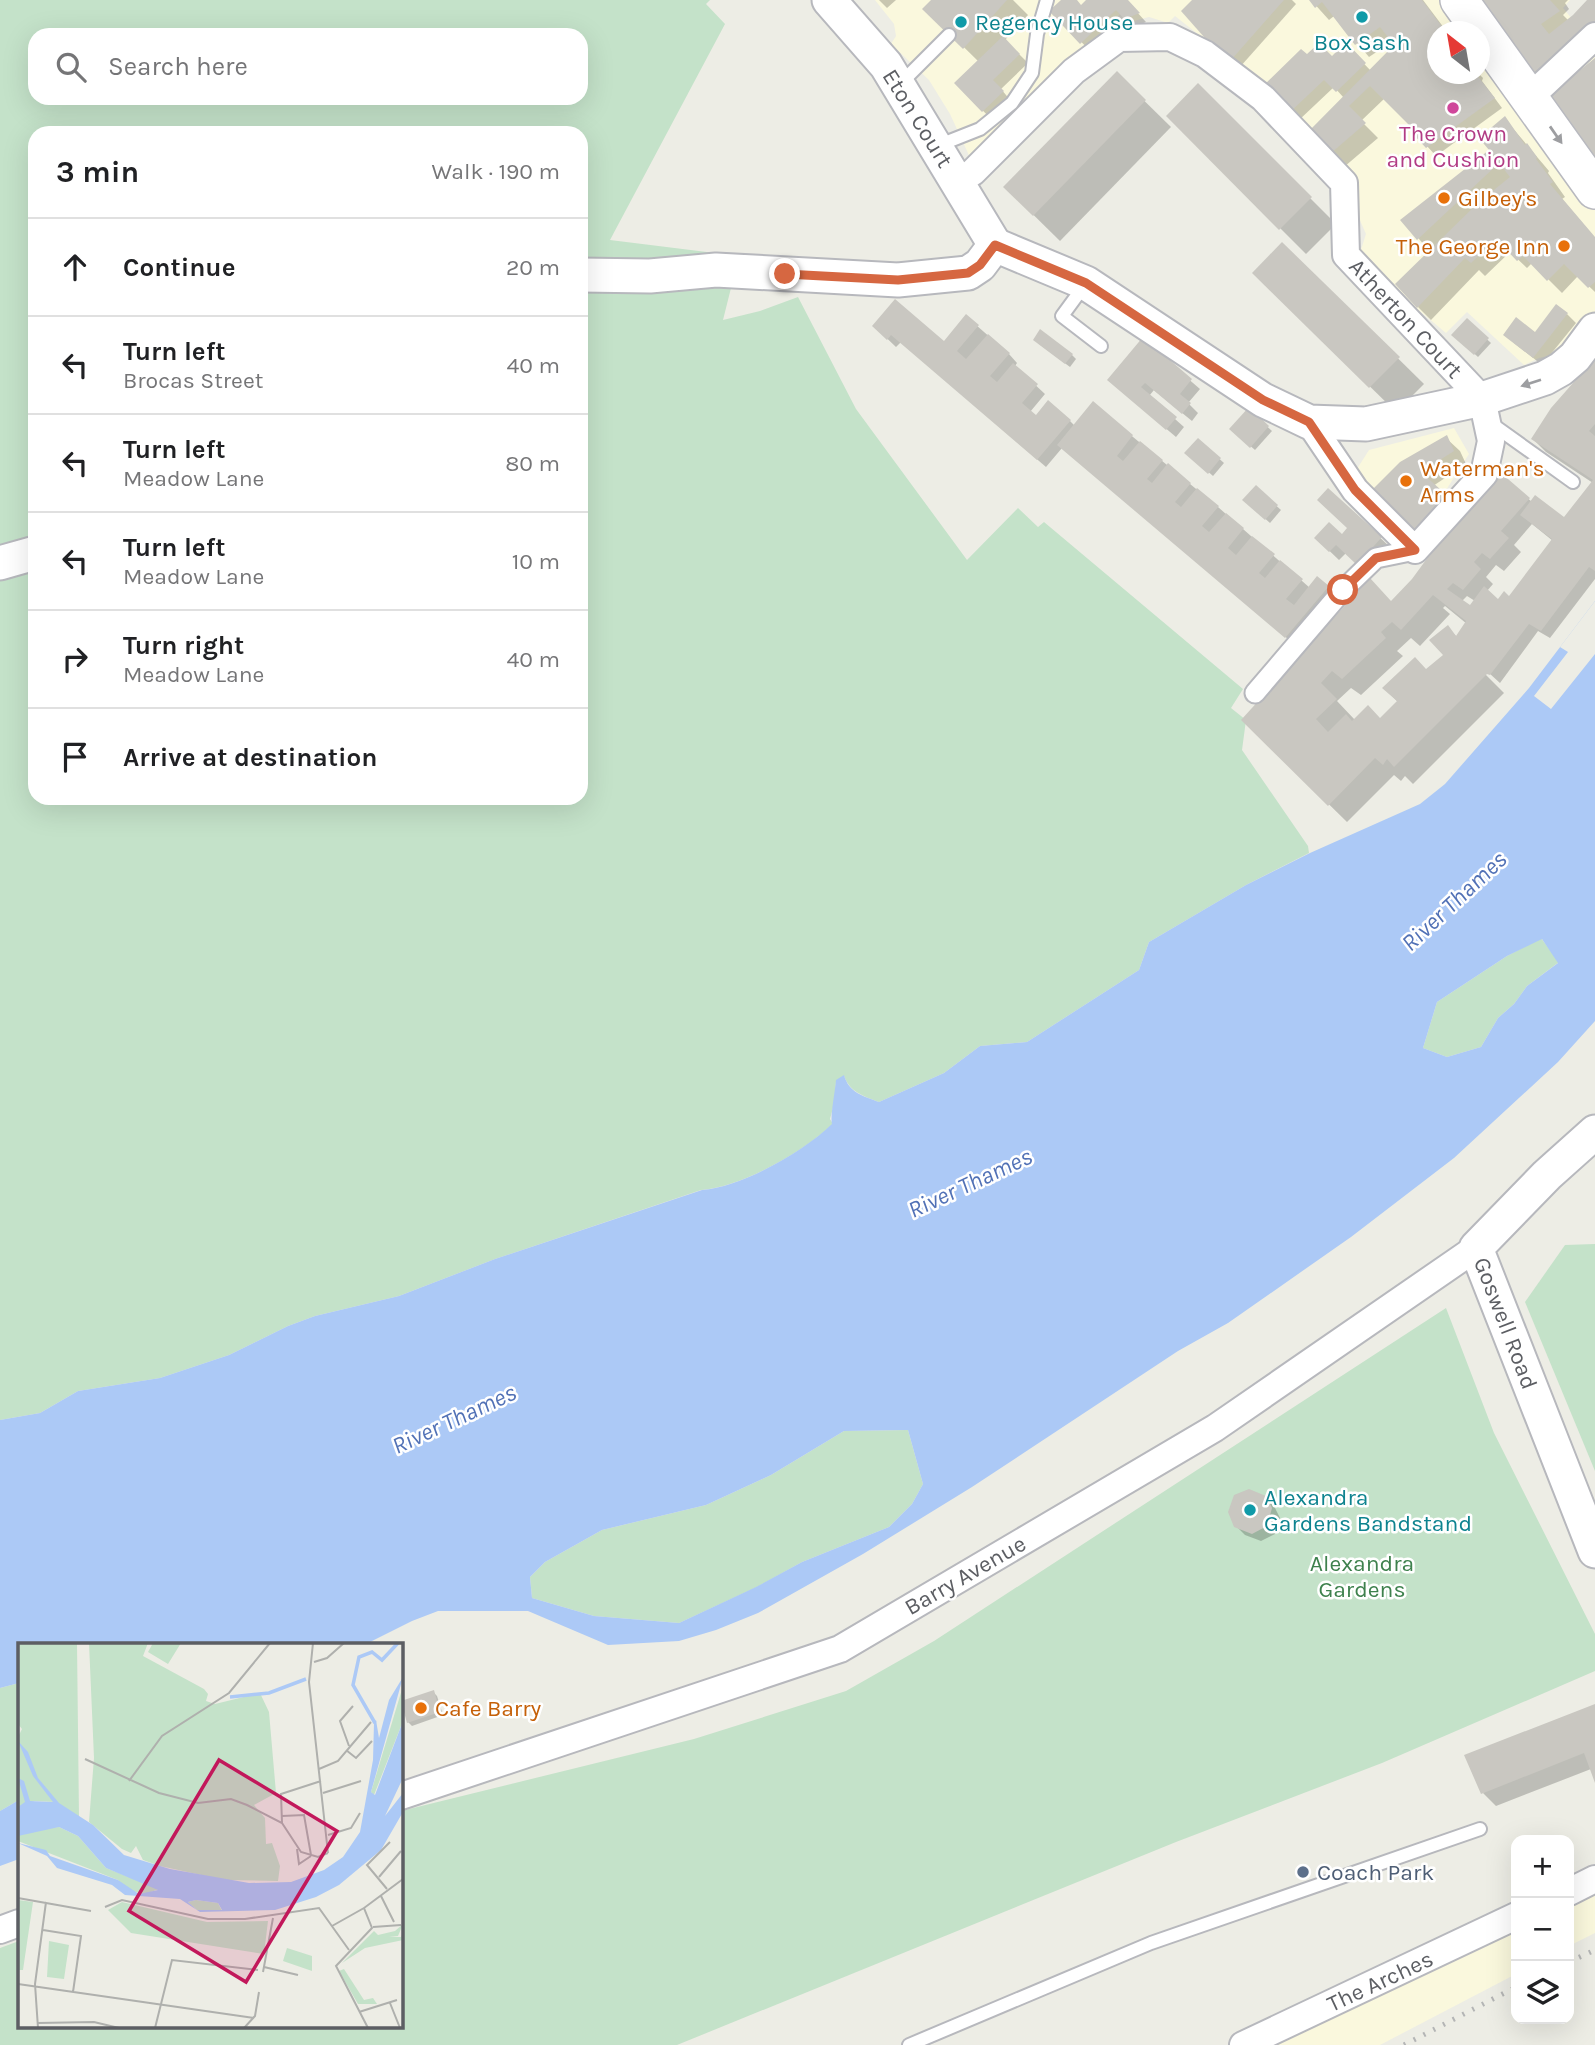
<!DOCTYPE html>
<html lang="en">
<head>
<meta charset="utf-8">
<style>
	body { margin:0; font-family:Karla,sans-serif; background:#f2f2f2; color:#202124 }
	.controls { position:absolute; right:21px; bottom:21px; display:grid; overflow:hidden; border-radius:14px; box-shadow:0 7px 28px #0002 }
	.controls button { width:63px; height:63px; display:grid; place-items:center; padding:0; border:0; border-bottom:2px solid #e0e0e0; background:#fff; color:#202124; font:35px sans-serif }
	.compass { position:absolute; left:1427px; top:21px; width:63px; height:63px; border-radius:50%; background:#fff; box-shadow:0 7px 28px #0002; rotate:329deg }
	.stop { position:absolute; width:21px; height:21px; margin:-16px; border:5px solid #d66741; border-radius:50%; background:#fff }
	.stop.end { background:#d66741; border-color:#fff; box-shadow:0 2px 7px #0008 }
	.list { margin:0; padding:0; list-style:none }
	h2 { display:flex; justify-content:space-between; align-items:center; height:91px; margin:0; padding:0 28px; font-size:30px }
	h2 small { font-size:23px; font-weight:400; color:#757577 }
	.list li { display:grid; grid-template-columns:46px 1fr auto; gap:21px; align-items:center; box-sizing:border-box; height:98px; padding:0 28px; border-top:2px solid #e0e0e0 }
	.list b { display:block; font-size:26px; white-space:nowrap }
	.list p { margin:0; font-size:23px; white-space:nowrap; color:#757577 }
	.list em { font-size:23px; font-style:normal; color:#757577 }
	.icon { flex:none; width:38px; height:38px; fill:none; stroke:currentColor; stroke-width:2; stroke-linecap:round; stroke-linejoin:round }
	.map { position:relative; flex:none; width:1595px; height:2045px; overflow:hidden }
	.search { position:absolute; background:#fff; box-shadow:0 7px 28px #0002; left:28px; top:28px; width:560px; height:77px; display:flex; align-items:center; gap:18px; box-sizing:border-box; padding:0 24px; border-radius:21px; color:#757577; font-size:26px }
	.panel { position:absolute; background:#fff; box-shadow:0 7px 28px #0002; left:28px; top:126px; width:560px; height:679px; border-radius:21px }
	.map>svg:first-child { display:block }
</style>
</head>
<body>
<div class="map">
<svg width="1595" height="2045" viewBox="0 0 1595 2045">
	<rect width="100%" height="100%" fill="#edede5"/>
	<g fill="#faf8dd" fill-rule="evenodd">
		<path d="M875 0H1570L1563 8 1582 31 1595 58V345L1539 358 1524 365 1467 312 1446 333 1358 259 1366 234 1334 162 1265 87 1175 16 1168 23 1149 17 1130 22 1121 13 973 164 950 114 929 80 891 44 896 36 894 24ZM1438 32H1480V74H1438Z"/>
		<polygon points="1454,428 1469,454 1441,498 1411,524 1355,472 1369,450"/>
		<polygon points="1595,1885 1595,1933 1569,1946 1569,1898"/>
		<polygon points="1516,1923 1516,1974 1380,2045 1273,2045"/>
	</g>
	<g fill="#c4e2c9" fill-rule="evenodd">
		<path d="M0 0H710L706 4 725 24 610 240 739 256 723 320 760 311 798 297 856 409 967 560 1018 508 1038 527 1044 522 1243 689 1231 708 1246 720 1242 750 1308 846 1309 853 1246 885 1149 942 1139 970 1027 1042 980 1046 944 1073 879 1102C863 1096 850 1092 844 1076L836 1081 835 1100 830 1119 833 1124C803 1152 742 1187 701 1190L495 1259 399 1296 315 1316 288 1326 229 1355 160 1378 78 1391 40 1413 0 1420ZM35 35H581V98H35ZM35 133H581V798H35Z"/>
		<polygon points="1541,938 1559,962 1527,986 1514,1004 1498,1018 1481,1047 1447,1057 1423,1048 1437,1002 1507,956"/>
		<polygon points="1595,1244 1595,1471 1525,1302 1565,1245"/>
		<polygon points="1446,1308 1494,1433 1595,1634 1595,1671 1382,1763 1176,1842 677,2045 0,2045 0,1948 19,1941 19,2026 401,2026 401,1811 694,1739 846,1691 934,1641"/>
		<polygon points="908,1430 923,1484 912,1504 889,1527 802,1562 757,1587 679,1623 594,1616 532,1598 530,1577 545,1562 602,1530 706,1505 771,1475 844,1431"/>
		<polygon points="19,1683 19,1800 0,1811 0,1688"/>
	</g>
	<g fill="#acc9f6" fill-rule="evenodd">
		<path d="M1595 601V1021L1558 1062 1454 1158 1351 1237 1228 1323 1178 1351 972 1487 863 1554 758 1613 716 1630 679 1641 608 1645 528 1611H438L412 1621 366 1644H19V1683L0 1688V1420L40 1413 78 1391 160 1378 229 1355 288 1326 315 1316 399 1296 495 1259 702 1190C742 1187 803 1152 832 1124 830 1117 835 1092 836 1080L844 1075C849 1093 863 1096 879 1102L944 1073 980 1046 1027 1042 1139 970 1149 942 1246 885 1310 853 1420 804 1445 784 1529 688ZM1542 939 1558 963 1527 986 1514 1004 1498 1018 1481 1047 1447 1057 1423 1048 1437 1002 1507 956ZM908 1430 923 1484 912 1504 889 1527 802 1562 756 1587 679 1623 594 1616 532 1598 530 1577 545 1562 602 1530 706 1505 771 1475 844 1431Z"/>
		<polygon points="19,1800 19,1859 0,1866 0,1811"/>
	</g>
	<polygon fill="#edede5" points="1595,601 1595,654 1551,709 1534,696 1568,652 1560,647"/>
	<g fill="#0003" fill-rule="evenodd">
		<polygon points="879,0 896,0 887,8"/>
		<polygon points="934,0 1013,0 1028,15 1005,40 1028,63 1001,89 1011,101 991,119 956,83 979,62 925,9"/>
		<polygon points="1064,0 1075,0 1082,7 1089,0 1126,0 1146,22 1135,27 1126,18 1090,51 1052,11"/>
		<polygon points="1194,0 1292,0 1296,4 1240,67 1219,49"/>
		<polygon points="1311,0 1423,0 1447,32 1438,32 1438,74 1479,74 1483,78 1482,81 1502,108 1436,156 1417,135 1415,128 1385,98 1361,121 1378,138 1344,167 1331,153 1344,98 1334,87 1298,121 1264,87 1306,57 1332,58 1346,45 1371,71 1397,45 1393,41 1369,57 1334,16 1329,20"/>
		<polygon points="1480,0 1568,0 1565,3 1569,9 1563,15 1569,21 1589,0 1595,0 1595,30 1546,87 1533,74"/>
		<polygon points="1117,74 1171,127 1060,241 1005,187"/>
		<polygon points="1198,86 1336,224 1306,254 1168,116"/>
		<polygon points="1505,119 1549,171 1548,173 1565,197 1562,199 1595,238 1595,292 1578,276 1562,293 1532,263 1527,268 1510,252 1485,276 1479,270 1431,320 1418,307 1430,252 1403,220 1491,150"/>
		<polygon points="1282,244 1424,384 1396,412 1254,273"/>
		<polygon points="1567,314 1576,323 1542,365 1514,343 1535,334"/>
		<polygon points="967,317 1009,354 1017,363 1015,366 1045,394 1030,412 1036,417 1070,421 1075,426 1093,404 1218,507 1310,588 1327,587 1336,596 1295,645 1062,448 1046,467 901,342 896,347 874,326 944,343"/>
		<polygon points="1467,321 1491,343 1478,357 1454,335"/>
		<polygon points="1143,340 1200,389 1188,403 1198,413 1192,421 1154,390 1149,396 1184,427 1176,437 1118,388"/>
		<polygon points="1039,344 1072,355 1076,359 1070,367"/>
		<path d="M1595 361V579L1550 638 1538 631 1500 683 1479 664 1477 666 1504 693 1413 784 1405 776 1401 781 1394 775 1347 822 1243 720 1392 603 1413 580 1447 533 1375 490 1446 438 1460 451 1466 464 1433 486 1450 500 1494 469 1532 502 1565 520 1593 483 1546 452 1533 439ZM1532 524 1553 541 1509 598 1498 601 1487 591 1493 584 1486 577 1496 565 1504 571 1521 552 1514 545ZM1467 596 1475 601 1469 608 1461 602ZM1445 606 1467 624 1458 638 1447 627 1445 656 1427 671 1384 688 1398 702 1381 720H1355L1337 701 1351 688 1361 695 1403 656 1397 651 1411 638 1420 646 1450 614 1443 608Z"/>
		<polygon points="1249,410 1272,431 1255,450 1231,429"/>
		<polygon points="1198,440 1224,463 1213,476 1187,453"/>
		<polygon points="1256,487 1281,510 1270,523 1244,500"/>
		<polygon points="1329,490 1390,547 1367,572 1346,553 1339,560 1316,538 1342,537 1349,529"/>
		<polygon points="1265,1497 1274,1506 1280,1518 1275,1534 1261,1541 1245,1535 1236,1526"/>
		<polygon points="433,1692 437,1696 443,1715 412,1726 408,1722"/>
		<polygon points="1595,1706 1595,1778 1591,1769 1496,1806 1483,1793"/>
	</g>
	<g fill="#c9c7c1" fill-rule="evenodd">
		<polygon points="931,0 1007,0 963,49 922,9"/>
		<polygon points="1061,0 1077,0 1081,5 1086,0 1128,0 1140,13 1124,19 1116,10 1080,44 1049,11"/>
		<polygon points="1192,0 1284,0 1231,60 1204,37 1181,11"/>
		<polygon points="1309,0 1422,0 1446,32 1438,32 1438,74 1476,74 1495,98 1426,148 1415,136 1413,129 1370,86 1349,106 1366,123 1330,154 1310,130 1394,45 1380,27 1355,45 1322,2 1315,8"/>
		<polygon points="1478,0 1550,0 1560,11 1541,24 1549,34 1573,15 1587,0 1595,0 1595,23 1531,75"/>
		<polygon points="1003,36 1020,54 993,80 1004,91 982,112 954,83"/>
		<polygon points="1346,42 1366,63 1336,92 1324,80 1288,114 1262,87 1301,49 1307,54 1319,43 1332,56"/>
		<polygon points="1595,58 1595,165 1548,96"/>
		<polygon points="1117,71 1146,100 1033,216 1003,187"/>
		<polygon points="1198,83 1312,197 1279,230 1166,116"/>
		<polygon points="1505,116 1525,145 1527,143 1537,157 1536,159 1553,182 1550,184 1595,237 1595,282 1588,288 1564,264 1547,281 1523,256 1517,261 1496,239 1471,263 1465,258 1417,308 1395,284 1479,202 1510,177 1499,163 1417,240 1400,220 1489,150 1479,138"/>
		<polygon points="1282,242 1400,357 1369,388 1252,273"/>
		<polygon points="895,299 944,341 966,314 979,325 957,351 966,359 988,334 1010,353 990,376 997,382 1013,363 1038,384 1022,403 1036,415 1048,400 1071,420 1037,460 891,335 887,340 872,326"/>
		<polygon points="1556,304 1568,313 1533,358 1503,335 1516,317 1535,332"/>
		<polygon points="1467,318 1489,338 1474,355 1451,335"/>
		<polygon points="1040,329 1073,354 1065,364 1033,340"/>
		<polygon points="1143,337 1192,379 1180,394 1191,403 1182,414 1145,383 1141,387 1177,417 1166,430 1107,380"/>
		<path d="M1595 358V424L1589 431 1595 436V571L1589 567 1541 631 1529 624 1490 675 1487 674 1394 767 1387 759 1383 765 1375 758 1328 806 1241 720 1370 578 1391 601 1412 579 1494 467 1530 498 1501 531 1509 538 1490 559 1482 553 1474 562 1481 569 1463 590 1453 583 1447 589 1470 605 1484 586 1498 599 1504 591 1509 596 1552 539 1520 515 1535 495 1564 517 1593 480 1531 439 1551 408ZM1433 595 1466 621 1456 636 1448 625 1429 640 1443 655 1426 669 1415 657 1382 688 1397 701 1380 718 1368 705 1352 721 1346 714 1328 732 1316 719 1337 699 1321 683 1332 671 1342 679 1386 638 1381 632 1392 622 1401 630Z"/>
		<polygon points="1093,401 1133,435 1117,456 1123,461 1140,441 1163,460 1147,479 1152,483 1168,463 1191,483 1175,502 1181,507 1197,488 1219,506 1202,526 1209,532 1226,513 1244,528 1228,548 1236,555 1252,536 1275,554 1259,573 1265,578 1280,560 1303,579 1286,599 1294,605 1317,576 1329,586 1285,638 1057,445"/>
		<polygon points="1249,407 1269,426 1250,448 1229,429"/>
		<polygon points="1447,435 1454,451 1421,472 1451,499 1417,534 1372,490 1400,462"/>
		<polygon points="1198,438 1221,458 1208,474 1184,453"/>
		<polygon points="1256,485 1278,505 1265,520 1242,500"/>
		<polygon points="1328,488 1382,537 1357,565 1336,545 1329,552 1314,538 1329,522 1342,534 1347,528 1317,500"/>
		<polygon points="1249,1489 1266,1496 1272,1508 1267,1526 1252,1534 1234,1527 1228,1512 1234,1495"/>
		<polygon points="434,1690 440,1712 407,1723 401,1701"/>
		<polygon points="1595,1704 1595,1783 1584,1753 1481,1794 1464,1755"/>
	</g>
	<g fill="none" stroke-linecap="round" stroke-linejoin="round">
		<g stroke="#b7b8bd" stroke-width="16">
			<g id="service">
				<polyline points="899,85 949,35"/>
				<polyline points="937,146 980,129 1012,103 1032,73 1037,34 1047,0"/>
				<polyline points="1084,286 1062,316 1101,346"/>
				<polyline points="1489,422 1573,482"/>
				<polyline points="909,2045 1151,1943 1480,1829"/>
			</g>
		</g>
		<g stroke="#b7b8bd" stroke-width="23">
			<polyline id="pedestrian" points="1255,693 1343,590 1376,558 1415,550"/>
		</g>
		<g stroke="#b7b8bd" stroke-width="30">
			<g id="minor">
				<polyline points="1530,97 1595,36"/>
				<polyline points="957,182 973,172 1074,71 1119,38 1170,37 1205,54 1263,98 1344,183 1346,255 1482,399 1491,441 1484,474 1415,550 1355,490 1309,422"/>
				<polyline points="401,1796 840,1649 1215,1428 1476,1248"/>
				<polyline points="1569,1892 1595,1879"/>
				<polyline points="0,1930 19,1923"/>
				<polyline points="1243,2045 1516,1916"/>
			</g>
		</g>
		<g stroke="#b7b8bd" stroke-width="37">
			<g id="tertiary">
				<polyline points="829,0 886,65 995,245"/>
				<polyline points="995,245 1086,283 1263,400 1309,422 1366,424 1482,399 1545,378 1561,369 1575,357 1595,330"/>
				<polyline points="581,275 650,276 716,270 898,280 968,273 980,265 995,245"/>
				<polyline points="0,563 35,553"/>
				<polyline points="1595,1132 1547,1175 1476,1248 1595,1551"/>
			</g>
		</g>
		<g stroke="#b8b9bf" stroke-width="40">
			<polyline id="secondary" points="1459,0 1595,190"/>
		</g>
		<use href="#service" stroke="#fff" stroke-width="12"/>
		<use href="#pedestrian" stroke="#fff" stroke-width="19"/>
		<use href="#minor" stroke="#fff" stroke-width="26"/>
		<use href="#tertiary" stroke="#fff" stroke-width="33"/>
		<use href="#secondary" stroke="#fff" stroke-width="37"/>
		<g stroke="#b4b5b5" stroke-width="5" stroke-dasharray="2 9" stroke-linecap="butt">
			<polyline points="1569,1962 1595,1950"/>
			<polyline points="1404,2045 1516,1987"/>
		</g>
	</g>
	<defs><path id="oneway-solid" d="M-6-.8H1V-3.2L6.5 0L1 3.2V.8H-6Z" transform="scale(1.75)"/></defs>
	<g fill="#9d9ea1">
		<use href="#oneway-solid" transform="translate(1556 135) rotate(55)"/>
		<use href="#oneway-solid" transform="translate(1531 383) rotate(162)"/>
	</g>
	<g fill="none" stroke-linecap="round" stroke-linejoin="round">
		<polyline stroke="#d66741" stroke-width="9" points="785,274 898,280 968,273 980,265 995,245 1086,283 1263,400 1309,422 1355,490 1415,550 1376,558 1343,590"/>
	</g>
	<g fill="#0f9aa8" stroke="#fff" stroke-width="2.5">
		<circle cx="1362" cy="17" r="7"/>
		<circle cx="961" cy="22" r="7"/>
		<circle cx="1250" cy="1510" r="7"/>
	</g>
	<circle fill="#d1479c" stroke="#fff" stroke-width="2.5" cx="1453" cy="108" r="7"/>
	<g fill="#e8710a" stroke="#fff" stroke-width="2.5">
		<circle cx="1444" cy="198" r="7"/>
		<circle cx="1564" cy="246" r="7"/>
		<circle cx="1406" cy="481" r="7"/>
		<circle cx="421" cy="1708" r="7"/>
	</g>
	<circle fill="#5c6f8a" stroke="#fff" stroke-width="2.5" cx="1303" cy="1872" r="7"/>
	<g text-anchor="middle" stroke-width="5" stroke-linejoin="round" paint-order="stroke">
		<g font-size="23" fill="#0d838f" stroke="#fff" text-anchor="start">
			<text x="975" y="30">Regency House</text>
			<text x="1362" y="50" text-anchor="middle">Box Sash</text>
			<text x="1264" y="1505">Alexandra<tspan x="1264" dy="26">Gardens Bandstand</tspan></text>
		</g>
		<g font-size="23" fill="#5c5e63" stroke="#fff">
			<text transform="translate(918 118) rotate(58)" y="8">Eton Court</text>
			<text transform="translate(1406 318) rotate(47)" y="8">Atherton Court</text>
			<text transform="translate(1506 1323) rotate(69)" y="8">Goswell Road</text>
			<text transform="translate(965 1575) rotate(-30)" y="8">Barry Avenue</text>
			<text transform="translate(1380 1981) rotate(-25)" y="8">The Arches</text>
		</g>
		<g font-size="23" fill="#b23c85" stroke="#fff">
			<text x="1453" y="141">The Crown<tspan x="1453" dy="26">and Cushion</tspan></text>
		</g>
		<g font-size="23" fill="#c56008" stroke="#fff" text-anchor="start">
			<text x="1458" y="206">Gilbey's</text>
			<text x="1550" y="254" text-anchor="end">The George Inn</text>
			<text x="1420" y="476">Waterman's<tspan x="1420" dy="26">Arms</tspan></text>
			<text x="435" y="1716">Cafe Barry</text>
		</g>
		<g font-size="23" fill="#3e814d" stroke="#fff">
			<text x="1362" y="1571">Alexandra<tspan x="1362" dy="26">Gardens</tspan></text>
		</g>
		<g font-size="23" fill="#4e5e75" stroke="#fff" text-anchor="start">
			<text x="1317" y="1880">Coach Park</text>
		</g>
		<g font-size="24" font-style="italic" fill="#5171b6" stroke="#fff">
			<text transform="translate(1454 901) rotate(-43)" y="8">River Thames</text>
			<text transform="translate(970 1183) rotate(-25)" y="8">River Thames</text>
			<text transform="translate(454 1419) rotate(-25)" y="8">River Thames</text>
		</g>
	</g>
	<g transform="translate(18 1643)">
		<rect width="385" height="385" fill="#edede5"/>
		<path d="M0 0H59L61 175 37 159 16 158 0 164V94L4 86 0 81ZM71 0H130L125 13 186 46 190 51 188 58 197 61 242 50 251 69 258 150 236 162 247 175 248 201 254 200 262 223 260 238 206 237 142 223 125 217 118 203 113 210 104 206 71 179 76 115ZM135 0H163L150 21 130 9ZM385 43V78L356 152 353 149ZM41 184 60 193 88 225 141 246 127 251 109 247 100 237 0 198V193L15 186ZM0 257 15 259 5 327H0ZM178 257 200 260 204 268 179 267 170 259ZM104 259 189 279 250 278 246 311 113 290 90 267ZM385 281 380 293 371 294H383L385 290V297L347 305 324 320 356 288 360 292 377 288ZM31 298 51 302 46 336 29 334ZM269 305 294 313V328L265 318ZM326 326 346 357 355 355 359 361H340L321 328Z" fill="#c4e2c9"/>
		<path d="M385 34 353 149 357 152 385 78V135L367 173 385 150V169L363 207 321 242 298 254 257 267 182 269 162 256 107 252 94 242 39 225 29 213 0 200 28 207 32 213 100 237 121 251 140 247 88 225 60 193 41 184 0 193V164L7 159 0 135 6 138 12 158 35 159 15 133 0 98 10 109 20 135 41 160 75 182 106 212 152 226 231 240 273 239 306 227 325 214 342 189 355 117 356 80 358 77 361 95 371 57ZM178 257 200 260 204 267H179L170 259Z" fill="#acc9f6" fill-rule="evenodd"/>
		<path fill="none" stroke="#acc9f6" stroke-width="3.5" d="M212 54 251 50 288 36M357 80 335 42 341 14 354 9 364 17 380 0"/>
		<path fill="none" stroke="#afb0ad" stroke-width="2" d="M295 0 291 39 310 210M296 19 309 15 326 0M331 103 322 78 335 63M328 107 338 115 354 98M67 116 141 150 180 160 213 156 229 162 264 180 283 209 300 214 310 210M301 126 320 118 353 79M111 138 144 93 211 50 252 0M305 150 343 138M264 173 286 172 293 212M264 180 263 151 303 138M310 192 333 185 342 170M279 206 281 221 293 213M361 234 383 208M369 246 349 222 372 199M363 253 376 279M0 255 73 268M87 264 104 257 190 276H227L301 265 331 307M314 283 346 265M355 284 383 282M25 287 63 293 55 349M246 324 280 332M245 329 255 275M0 341 236 375M372 360 382 385M341 369 379 357M20 380 76 379 101 385M20 385 17 341 28 259M137 385 154 317 240 327M226 385 237 373 241 349M350 385 318 323 354 285 346 265 385 236"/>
		<path fill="#c2185b" fill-opacity="0.15" stroke="#c2185b" stroke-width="3.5" d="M201 117 319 188 228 339 111 268Z"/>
		<rect width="385" height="385" fill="none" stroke="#5c5e63" stroke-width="3.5"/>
	</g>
</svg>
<div class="controls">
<button>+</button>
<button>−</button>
<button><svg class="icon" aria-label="layers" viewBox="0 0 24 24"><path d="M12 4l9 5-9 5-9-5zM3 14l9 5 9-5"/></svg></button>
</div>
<svg class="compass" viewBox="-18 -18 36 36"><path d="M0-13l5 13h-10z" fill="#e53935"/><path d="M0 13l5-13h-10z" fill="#757577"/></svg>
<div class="stop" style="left:1343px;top:590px"></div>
<div class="stop end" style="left:785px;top:274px"></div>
<div class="search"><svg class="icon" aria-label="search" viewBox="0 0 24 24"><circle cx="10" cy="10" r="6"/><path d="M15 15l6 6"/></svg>Search here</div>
<section class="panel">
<h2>3 min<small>Walk · 190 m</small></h2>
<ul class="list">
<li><svg class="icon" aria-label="ahead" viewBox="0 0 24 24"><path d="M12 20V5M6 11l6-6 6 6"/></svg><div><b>Continue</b></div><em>20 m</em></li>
<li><svg class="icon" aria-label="left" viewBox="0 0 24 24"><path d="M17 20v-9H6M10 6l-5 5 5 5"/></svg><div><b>Turn left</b><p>Brocas Street</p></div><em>40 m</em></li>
<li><svg class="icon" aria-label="left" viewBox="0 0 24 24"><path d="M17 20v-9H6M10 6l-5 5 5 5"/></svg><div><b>Turn left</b><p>Meadow Lane</p></div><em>80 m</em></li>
<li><svg class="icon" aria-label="left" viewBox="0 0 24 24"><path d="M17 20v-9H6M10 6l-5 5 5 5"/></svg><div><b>Turn left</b><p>Meadow Lane</p></div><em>10 m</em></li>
<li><svg class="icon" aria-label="right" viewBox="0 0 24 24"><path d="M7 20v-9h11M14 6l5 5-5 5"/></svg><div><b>Turn right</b><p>Meadow Lane</p></div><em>40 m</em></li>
<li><svg class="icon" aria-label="arrive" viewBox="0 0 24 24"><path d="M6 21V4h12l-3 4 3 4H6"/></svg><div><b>Arrive at destination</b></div></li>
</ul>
</section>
</div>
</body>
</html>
